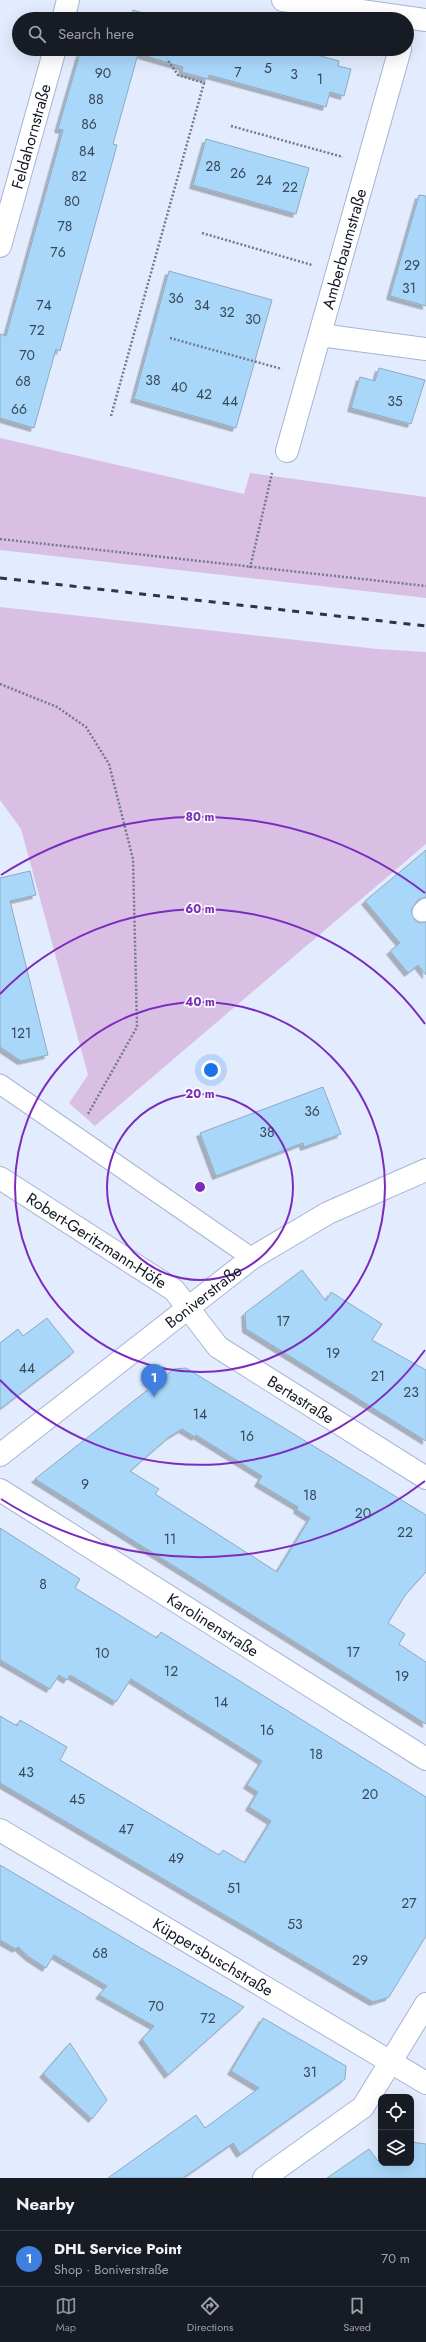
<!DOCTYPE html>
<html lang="en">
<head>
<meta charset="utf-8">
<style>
	body { margin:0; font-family:Jost,sans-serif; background:#20242c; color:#f1f3f6 }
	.controls { position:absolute; right:12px; bottom:12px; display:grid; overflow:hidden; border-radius:8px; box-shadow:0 4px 16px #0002 }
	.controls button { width:36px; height:36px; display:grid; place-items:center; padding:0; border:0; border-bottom:1px solid #363941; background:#171b24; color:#f1f3f6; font:20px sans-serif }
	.you { position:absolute; left:211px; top:1070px; width:14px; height:14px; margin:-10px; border:3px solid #fff; border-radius:50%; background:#1a73e8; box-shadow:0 0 0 6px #1a73e833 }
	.badge { display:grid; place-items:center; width:26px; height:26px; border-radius:50%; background:#8c9099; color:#fff; font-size:13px; font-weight:700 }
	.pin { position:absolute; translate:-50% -33px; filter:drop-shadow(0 1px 2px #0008) }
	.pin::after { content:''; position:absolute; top:21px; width:14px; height:12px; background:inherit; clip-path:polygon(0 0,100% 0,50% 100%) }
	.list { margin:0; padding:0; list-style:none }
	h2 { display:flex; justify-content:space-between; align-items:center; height:52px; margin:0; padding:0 16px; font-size:17px }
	h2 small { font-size:13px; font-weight:400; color:#9ea1a6 }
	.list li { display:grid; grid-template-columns:26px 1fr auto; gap:12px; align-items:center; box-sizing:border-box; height:56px; padding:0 16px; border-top:1px solid #363941 }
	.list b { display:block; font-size:15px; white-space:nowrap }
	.list p { margin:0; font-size:13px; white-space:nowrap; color:#9ea1a6 }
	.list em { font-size:13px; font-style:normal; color:#9ea1a6 }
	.icon { flex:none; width:22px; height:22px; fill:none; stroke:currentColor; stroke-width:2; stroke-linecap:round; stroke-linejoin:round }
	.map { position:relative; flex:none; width:426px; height:2178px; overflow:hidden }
	.search { position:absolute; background:#171b24; box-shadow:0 4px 16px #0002; left:12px; right:12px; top:12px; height:44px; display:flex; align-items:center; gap:10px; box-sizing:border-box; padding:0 14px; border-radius:22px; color:#9ea1a6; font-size:15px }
	.sheet { height:108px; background:#171b24 }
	nav { display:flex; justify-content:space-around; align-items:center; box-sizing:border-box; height:56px; border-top:1px solid #363941; background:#171b24; font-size:11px; color:#9ea1a6 }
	nav a { display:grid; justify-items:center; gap:2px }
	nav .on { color:#8c9099 }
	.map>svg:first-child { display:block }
</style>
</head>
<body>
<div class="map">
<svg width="426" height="2178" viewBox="0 0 426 2178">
	<defs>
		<filter id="shadow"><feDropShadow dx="-3.5" dy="3.5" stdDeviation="0" flood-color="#0004"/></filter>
	</defs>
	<rect width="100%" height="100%" fill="#e3ecfe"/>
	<g fill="#dabfe5">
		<polygon points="0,438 244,494 250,473 426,497 426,598 0,550"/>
		<polygon points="0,607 377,649 426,652 426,844 95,1126 69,1103 88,1075 21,829 0,800"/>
	</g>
	<g fill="#a9d7fa" stroke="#8eaac0" fill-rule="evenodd" filter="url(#shadow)">
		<polygon points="133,10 159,18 159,19 130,19"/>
		<polygon points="92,49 295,49 339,61 338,66 351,69 344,96 330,92 326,107 209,75 208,79 182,72 183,67 138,54 113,144 117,145 103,196 60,351 56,349 34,428 0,418 0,334 6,336 63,130 58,129 80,53 90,56"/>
		<polygon points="206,139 309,168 296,214 193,185"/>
		<polygon points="419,195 426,196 426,306 390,296"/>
		<polygon points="169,271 272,300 236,428 134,399"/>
		<polygon points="379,368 425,380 411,424 351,408 360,377 375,381"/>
		<polygon points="426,850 426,897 418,900 411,910 415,920 420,923 426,922 426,975 418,965 408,973 390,951 400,943 365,901"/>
		<polygon points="30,871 36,895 10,901 48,1055 21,1061 0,1047 0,878"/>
		<polygon points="323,1087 341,1134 304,1147 303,1143 216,1176 200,1133"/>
		<polygon points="302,1270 326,1301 331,1292 382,1324 372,1340 426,1370 426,1441 246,1329 245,1313"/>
		<polygon points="47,1318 74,1352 0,1409 0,1343 18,1329 23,1336"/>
		<path d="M186 1368 426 1515V1572L406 1594 388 1623 405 1634 399 1644 426 1662V1724L35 1479 174 1369ZM182 1429 195 1437 196 1435 262 1476 258 1483 298 1507 297 1510 310 1518 277 1572 155 1494 159 1489 130 1471 169 1437Z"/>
		<polygon points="0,1528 80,1579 75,1588 157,1638 161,1632 426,1797 426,1936 389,1997 373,2002 0,1783 0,1716 17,1726 20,1720 67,1747 60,1760 219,1855 223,1850 245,1863 271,1821 249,1807 258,1792 247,1785 262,1761 131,1679 116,1702 70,1675 67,1680 59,1675 50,1689 0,1660"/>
		<polygon points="0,1865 139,1947 244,2007 168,2075 142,2039 154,2026 99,1995 107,1986 54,1955 46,1968 29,1957 18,1947 16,1949 0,1940"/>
		<polygon points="263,2018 346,2066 345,2079 240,2154 233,2143 183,2178 108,2178 196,2115 205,2128 259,2088 231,2071"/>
		<polygon points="70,2043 107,2100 92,2119 43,2074"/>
		<polygon points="411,2142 426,2144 426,2178 327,2178 369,2149 378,2161 381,2158 381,2163 411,2163"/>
	</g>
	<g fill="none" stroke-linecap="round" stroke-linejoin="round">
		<g stroke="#a7b4d2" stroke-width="21">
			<g id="service">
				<polyline points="422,912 426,908"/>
				<polyline points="0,1084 252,1258"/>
			</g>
		</g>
		<g stroke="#a7b4d2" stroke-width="24">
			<g id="minor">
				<polyline points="283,0 426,20"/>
				<polyline points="63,19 68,0"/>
				<path id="s1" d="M0 246 55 49"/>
				<polyline points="320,335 426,349"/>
				<path id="s2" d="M287 451 400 49"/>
				<path id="s3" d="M0 1178 174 1290 218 1347 426 1478"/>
				<path id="s4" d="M0 1455 252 1258 328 1213 426 1170"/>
				<path id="s5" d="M0 1490 426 1759"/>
				<path id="s6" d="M0 1830 426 2083"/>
				<polyline points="264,2178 363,2107 426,2004"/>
			</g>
		</g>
		<g stroke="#737a88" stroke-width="2.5" stroke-dasharray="2 2" stroke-linecap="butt">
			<polyline points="231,126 343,157"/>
			<polyline points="202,233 312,265"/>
			<polyline points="170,338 282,369"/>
			<polyline points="111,416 204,83 178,75 167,59"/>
			<polyline points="0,539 426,586"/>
			<polyline points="250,568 272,473"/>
			<polyline points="0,684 57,707 86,727 109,764 133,859 137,1027 88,1114"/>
		</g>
		<use href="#service" stroke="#fff" stroke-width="19"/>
		<use href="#minor" stroke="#fff" stroke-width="22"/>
		<polyline stroke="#303540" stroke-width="3" stroke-dasharray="7 7" stroke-linecap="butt" points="0,578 426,626"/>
	</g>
	<g fill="none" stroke="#7b2cbf" stroke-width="2">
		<circle cx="200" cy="1187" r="93"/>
		<circle cx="200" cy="1187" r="185"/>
		<path d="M425 1350A278 278 0 0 1 0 1380M0 994A278 278 0 0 1 425 1024"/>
		<path d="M425 1481A370 370 0 0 1 1 1499M1 875A370 370 0 0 1 425 893"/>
	</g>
	<g text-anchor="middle" stroke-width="3.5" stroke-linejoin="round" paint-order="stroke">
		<g font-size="14" fill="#384858">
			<text x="268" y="73">5</text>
			<text x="238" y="77">7</text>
			<text x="103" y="78">90</text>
			<text x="294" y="79">3</text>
			<text x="320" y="84">1</text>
			<text x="96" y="104">88</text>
			<text x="89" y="129">86</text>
			<text x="87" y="156">84</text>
			<text x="213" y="171">28</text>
			<text x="238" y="178">26</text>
			<text x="79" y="181">82</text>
			<text x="264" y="185">24</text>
			<text x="290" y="192">22</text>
			<text x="72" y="206">80</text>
			<text x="65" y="231">78</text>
			<text x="58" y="257">76</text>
			<text x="412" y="270">29</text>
			<text x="409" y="293">31</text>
			<text x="176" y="303">36</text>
			<text x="44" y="310">74</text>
			<text x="202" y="310">34</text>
			<text x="227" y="317">32</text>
			<text x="253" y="324">30</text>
			<text x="37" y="335">72</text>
			<text x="27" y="360">70</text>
			<text x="153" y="385">38</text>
			<text x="23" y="386">68</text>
			<text x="179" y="392">40</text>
			<text x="204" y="399">42</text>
			<text x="230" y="406">44</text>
			<text x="395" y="406">35</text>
			<text x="19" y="414">66</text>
			<text x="21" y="1038">121</text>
			<text x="312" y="1116">36</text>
			<text x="267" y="1137">38</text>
			<text x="283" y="1326">17</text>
			<text x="333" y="1358">19</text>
			<text x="27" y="1373">44</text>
			<text x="378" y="1381">21</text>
			<text x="411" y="1397">23</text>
			<text x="200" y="1419">14</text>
			<text x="247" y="1441">16</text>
			<text x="85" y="1489">9</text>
			<text x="310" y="1500">18</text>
			<text x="363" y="1518">20</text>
			<text x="405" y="1537">22</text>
			<text x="170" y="1544">11</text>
			<text x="43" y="1589">8</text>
			<text x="353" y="1657">17</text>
			<text x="102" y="1658">10</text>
			<text x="171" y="1676">12</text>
			<text x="402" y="1681">19</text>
			<text x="221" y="1707">14</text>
			<text x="267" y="1735">16</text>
			<text x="316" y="1759">18</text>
			<text x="26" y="1777">43</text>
			<text x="370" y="1799">20</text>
			<text x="77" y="1804">45</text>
			<text x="126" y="1834">47</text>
			<text x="176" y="1863">49</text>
			<text x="234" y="1893">51</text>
			<text x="409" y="1908">27</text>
			<text x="295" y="1929">53</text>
			<text x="100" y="1958">68</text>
			<text x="360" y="1965">29</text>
			<text x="156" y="2011">70</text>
			<text x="208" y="2023">72</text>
			<text x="310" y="2077">31</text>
		</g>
		<g font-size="16" fill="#131822" stroke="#f9f9f9">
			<text dy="6" stroke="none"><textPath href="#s1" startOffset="114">Feldahornstraße</textPath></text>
			<text dy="6" stroke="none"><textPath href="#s2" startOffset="210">Amberbaumstraße</textPath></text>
			<text dy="6" stroke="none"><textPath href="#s3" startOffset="115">Robert-Geritzmann-Höfe</textPath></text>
			<text dy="6" stroke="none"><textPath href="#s4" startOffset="258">Boniverstraße</textPath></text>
			<text dy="6" stroke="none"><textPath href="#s3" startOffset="377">Bertastraße</textPath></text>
			<text dy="6" stroke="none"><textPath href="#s5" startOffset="252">Karolinenstraße</textPath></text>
			<text dy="6" stroke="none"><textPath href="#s6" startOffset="248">Küppersbuschstraße</textPath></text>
		</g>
	</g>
	<circle cx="200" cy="1187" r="6" fill="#7b2cbf" stroke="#f9f9f9" stroke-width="2"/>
	<g font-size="12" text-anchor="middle" font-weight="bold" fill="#7b2cbf" stroke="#f9f9f9" stroke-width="3.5" stroke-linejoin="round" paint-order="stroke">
		<text x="200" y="821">80 m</text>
		<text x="200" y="913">60 m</text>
		<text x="200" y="1006">40 m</text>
		<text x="200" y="1098">20 m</text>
	</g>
</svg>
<div class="controls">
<button><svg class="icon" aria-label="locate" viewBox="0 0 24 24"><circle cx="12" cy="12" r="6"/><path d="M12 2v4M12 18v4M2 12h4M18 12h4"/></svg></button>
<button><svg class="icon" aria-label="layers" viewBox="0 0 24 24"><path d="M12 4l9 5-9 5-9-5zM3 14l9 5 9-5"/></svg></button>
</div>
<div class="you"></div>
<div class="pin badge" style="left:154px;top:1397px;background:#3f7fe0">1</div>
<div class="search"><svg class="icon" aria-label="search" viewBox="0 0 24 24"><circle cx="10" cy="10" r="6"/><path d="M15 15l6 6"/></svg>Search here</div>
</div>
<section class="sheet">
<h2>Nearby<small></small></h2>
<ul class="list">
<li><span class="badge" style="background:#3f7fe0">1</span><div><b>DHL Service Point</b><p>Shop · Boniverstraße</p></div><em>70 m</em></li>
</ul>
</section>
<nav>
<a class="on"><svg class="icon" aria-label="map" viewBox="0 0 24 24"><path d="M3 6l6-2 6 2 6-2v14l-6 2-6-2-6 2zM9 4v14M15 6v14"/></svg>Map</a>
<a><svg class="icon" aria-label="directions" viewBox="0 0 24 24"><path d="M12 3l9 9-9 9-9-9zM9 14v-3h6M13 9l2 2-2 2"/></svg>Directions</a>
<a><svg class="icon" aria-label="saved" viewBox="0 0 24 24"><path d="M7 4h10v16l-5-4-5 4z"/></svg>Saved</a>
</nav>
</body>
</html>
